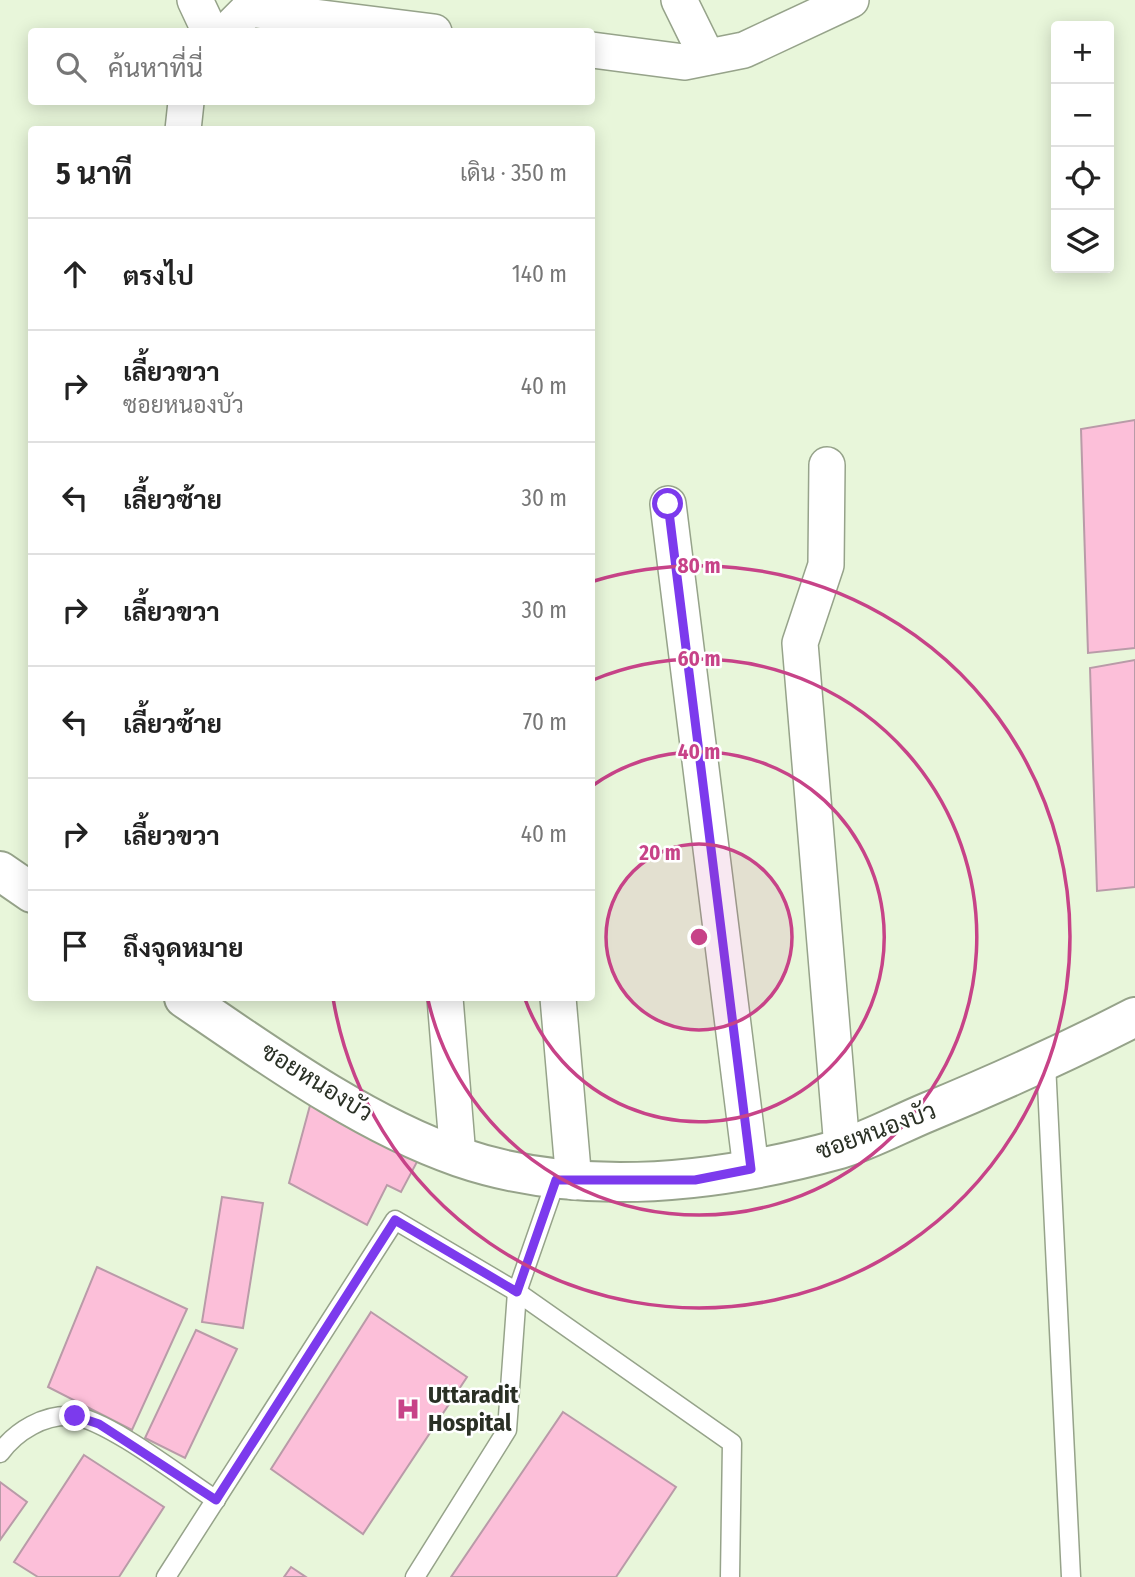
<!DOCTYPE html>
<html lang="th">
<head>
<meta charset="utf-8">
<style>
	body { margin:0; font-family:"Fira Sans Condensed",Sarabun,sans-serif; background:#f2f2f2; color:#222 }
	.controls { position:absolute; right:21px; top:21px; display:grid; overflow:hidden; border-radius:7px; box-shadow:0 4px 18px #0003 }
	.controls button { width:63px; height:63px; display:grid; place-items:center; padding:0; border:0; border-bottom:2px solid #e0e0e0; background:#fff; color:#222; font:35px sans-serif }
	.stop { position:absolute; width:21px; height:21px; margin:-16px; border:5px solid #7c3aed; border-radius:50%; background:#fff }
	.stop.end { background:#7c3aed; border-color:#fff; box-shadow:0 2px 7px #0008 }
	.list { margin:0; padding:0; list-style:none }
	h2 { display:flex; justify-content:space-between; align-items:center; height:91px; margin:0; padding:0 28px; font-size:30px }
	h2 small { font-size:23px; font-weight:400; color:#767676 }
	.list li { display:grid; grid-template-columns:46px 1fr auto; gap:21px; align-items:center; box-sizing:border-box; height:112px; padding:0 28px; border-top:2px solid #e0e0e0 }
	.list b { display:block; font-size:26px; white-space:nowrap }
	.list p { margin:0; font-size:23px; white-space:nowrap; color:#767676 }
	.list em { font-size:23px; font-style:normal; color:#767676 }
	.icon { flex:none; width:38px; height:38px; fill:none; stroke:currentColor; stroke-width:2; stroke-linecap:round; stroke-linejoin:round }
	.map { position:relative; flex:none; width:1135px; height:1577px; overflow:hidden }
	.search { position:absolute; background:#fff; box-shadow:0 4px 18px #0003; left:28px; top:28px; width:567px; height:77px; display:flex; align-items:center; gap:18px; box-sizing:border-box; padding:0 24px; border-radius:7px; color:#767676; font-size:26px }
	.panel { position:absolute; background:#fff; box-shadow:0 4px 18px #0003; left:28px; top:126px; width:567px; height:875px; border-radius:7px }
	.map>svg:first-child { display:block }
</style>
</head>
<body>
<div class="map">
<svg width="1135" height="1577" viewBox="0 0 1135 1577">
	<rect width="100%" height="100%" fill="#e8f6da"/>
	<g fill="#fcbfd9" stroke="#b99ba8" stroke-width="2">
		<polygon points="1135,420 1135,648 1088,653 1081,429"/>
		<polygon points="1135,660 1135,887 1097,891 1090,668"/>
		<polygon points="312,1098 418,1160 401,1192 387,1185 367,1225 289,1183"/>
		<polygon points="222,1197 263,1203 243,1328 202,1322"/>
		<polygon points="97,1267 187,1309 132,1430 48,1387"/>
		<polygon points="371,1312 467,1377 363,1534 271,1469"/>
		<polygon points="196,1330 237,1349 185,1458 145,1438"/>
		<polygon points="563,1412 676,1487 616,1577 451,1577"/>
		<polygon points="84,1455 164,1507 119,1577 38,1577 14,1562"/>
		<polygon points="0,1482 27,1502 0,1540"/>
		<polygon points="291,1567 306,1577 284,1577"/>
	</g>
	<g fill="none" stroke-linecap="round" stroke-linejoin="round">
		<g stroke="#96a38a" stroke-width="21">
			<g id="service">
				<polyline points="1046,1063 1071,1577"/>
				<path d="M0 1453C16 1431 44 1414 73 1416 107 1419 184 1479 216 1500"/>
				<polyline points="166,1577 395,1220 517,1292 732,1443 730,1577"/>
				<polyline points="415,1577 507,1430 517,1292 556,1180"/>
			</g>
		</g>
		<g stroke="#96a38a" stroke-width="38">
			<g id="minor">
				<polyline points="195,0 210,32"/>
				<polyline points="679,0 707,57"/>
				<polyline points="249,9 434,32"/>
				<polyline points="226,32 249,9 269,0"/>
				<polyline points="592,50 684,62 744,50 851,0"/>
				<polyline points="183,130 186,102"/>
				<polyline points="827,465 826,565 800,643 842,1148"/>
				<polyline points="668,504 751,1169"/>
				<polyline points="445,998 458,1157"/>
				<polyline points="558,998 574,1182"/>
			</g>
		</g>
		<g stroke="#96a38a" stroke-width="42">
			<g id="tertiary">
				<polyline points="0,871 32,893"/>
				<path d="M184 998C266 1054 365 1125 459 1157 582 1199 717 1183 840 1149 870 1140 899 1124 928 1112 998 1083 1067 1052 1135 1017"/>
			</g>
		</g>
		<use href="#service" stroke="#fff" stroke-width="18"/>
		<use href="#minor" stroke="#fff" stroke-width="35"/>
		<use href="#tertiary" stroke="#fff" stroke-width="38"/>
	</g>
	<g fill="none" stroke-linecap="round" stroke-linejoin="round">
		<polyline stroke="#7c3aed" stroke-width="9" points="75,1416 99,1424 216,1500 395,1220 517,1292 556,1180 695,1180 751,1169 668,504"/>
	</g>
	<circle cx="699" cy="937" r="93" fill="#c74388" fill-opacity=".12"/>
	<g fill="none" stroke="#c74388" stroke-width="3.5">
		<circle cx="699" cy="937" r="93"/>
		<path d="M592 786A185 185 0 1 1 525 999"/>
		<path d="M593 680A278 278 0 1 1 428 1000"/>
		<path d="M594 581A371 371 0 1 1 333 998"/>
	</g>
	<defs>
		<g id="hospital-bare" transform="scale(1.89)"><path d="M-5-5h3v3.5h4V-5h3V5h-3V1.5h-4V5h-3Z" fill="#c74388" stroke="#fff" stroke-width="2.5" paint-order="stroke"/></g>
	</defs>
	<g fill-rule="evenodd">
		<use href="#hospital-bare" x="408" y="1409"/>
	</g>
	<g text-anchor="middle" stroke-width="5" stroke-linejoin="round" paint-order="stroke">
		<g font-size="24" fill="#2a3025" stroke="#fff">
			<text transform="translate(317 1082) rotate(32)" y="8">ซอยหนองบัว</text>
			<text transform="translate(876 1131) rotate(-20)" y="8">ซอยหนองบัว</text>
		</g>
		<g font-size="24" font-weight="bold" fill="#2a3025" stroke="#fff" text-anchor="start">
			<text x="428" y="1403">Uttaradit<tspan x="428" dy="28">Hospital</tspan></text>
		</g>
	</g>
	<circle cx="699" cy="937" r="10" fill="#c74388" stroke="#fff" stroke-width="3.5"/>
	<g font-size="21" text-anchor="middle" font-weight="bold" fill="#c74388" stroke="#fff" stroke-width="5" stroke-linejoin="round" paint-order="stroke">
		<text x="699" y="573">80 m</text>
		<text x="699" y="666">60 m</text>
		<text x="699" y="759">40 m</text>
		<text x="660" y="860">20 m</text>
	</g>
</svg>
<div class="controls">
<button>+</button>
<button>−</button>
<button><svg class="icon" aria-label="locate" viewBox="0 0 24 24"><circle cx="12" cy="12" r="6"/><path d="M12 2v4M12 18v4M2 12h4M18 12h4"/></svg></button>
<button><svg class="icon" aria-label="layers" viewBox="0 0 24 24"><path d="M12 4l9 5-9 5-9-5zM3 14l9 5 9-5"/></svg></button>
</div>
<div class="stop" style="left:668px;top:504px"></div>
<div class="stop end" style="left:75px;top:1416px"></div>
<div class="search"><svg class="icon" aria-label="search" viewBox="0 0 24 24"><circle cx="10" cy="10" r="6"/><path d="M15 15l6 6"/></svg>ค้นหาที่นี่</div>
<section class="panel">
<h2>5 นาที<small>เดิน · 350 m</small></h2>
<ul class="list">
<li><svg class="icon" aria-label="ahead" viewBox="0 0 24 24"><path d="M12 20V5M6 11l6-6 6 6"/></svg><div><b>ตรงไป</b></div><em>140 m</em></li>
<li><svg class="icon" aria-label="right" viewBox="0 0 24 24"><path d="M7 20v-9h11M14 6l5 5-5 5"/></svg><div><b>เลี้ยวขวา</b><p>ซอยหนองบัว</p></div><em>40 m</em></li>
<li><svg class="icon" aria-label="left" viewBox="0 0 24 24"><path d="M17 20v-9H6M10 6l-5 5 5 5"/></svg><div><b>เลี้ยวซ้าย</b></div><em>30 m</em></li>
<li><svg class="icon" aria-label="right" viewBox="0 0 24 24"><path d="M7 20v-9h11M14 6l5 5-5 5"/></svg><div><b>เลี้ยวขวา</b></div><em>30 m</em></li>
<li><svg class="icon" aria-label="left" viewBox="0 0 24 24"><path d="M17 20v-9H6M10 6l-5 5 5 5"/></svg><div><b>เลี้ยวซ้าย</b></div><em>70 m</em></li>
<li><svg class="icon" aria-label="right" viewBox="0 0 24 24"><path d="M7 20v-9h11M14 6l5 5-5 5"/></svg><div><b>เลี้ยวขวา</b></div><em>40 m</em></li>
<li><svg class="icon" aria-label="arrive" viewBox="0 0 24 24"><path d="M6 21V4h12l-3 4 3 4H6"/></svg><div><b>ถึงจุดหมาย</b></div></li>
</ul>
</section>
</div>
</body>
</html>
